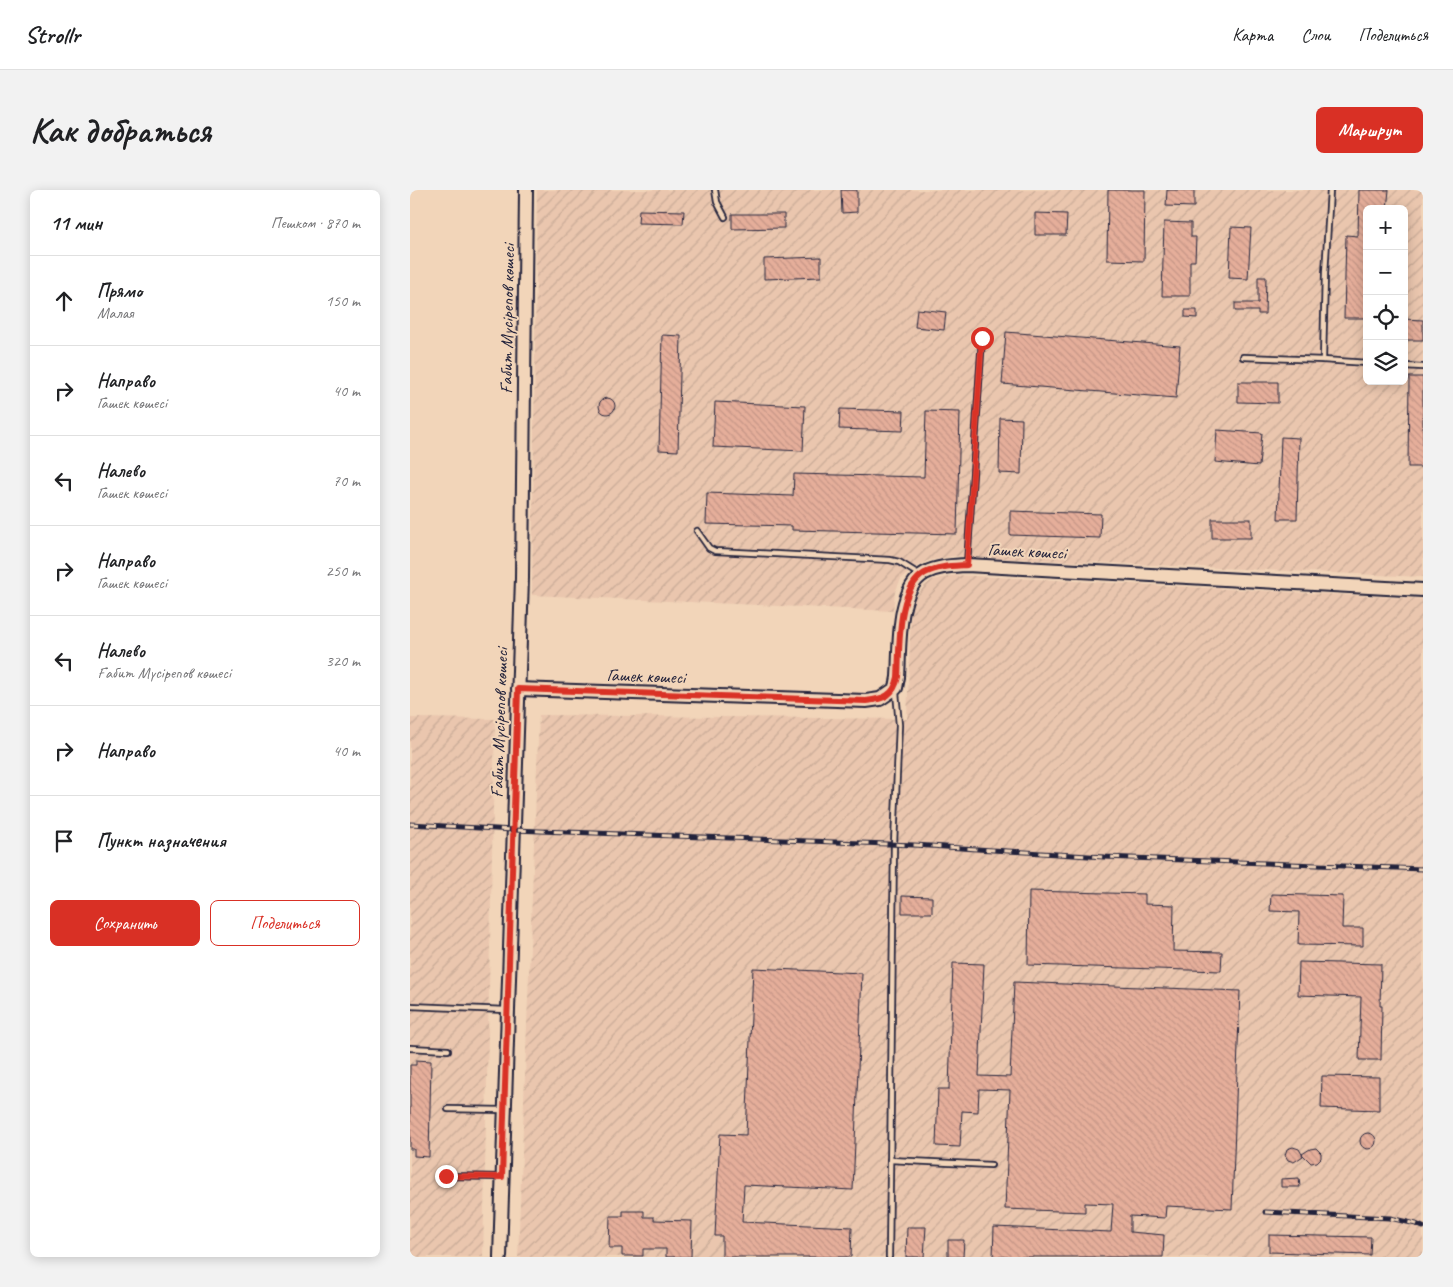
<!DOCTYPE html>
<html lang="ru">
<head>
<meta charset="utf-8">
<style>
	body { margin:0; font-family:Caveat,sans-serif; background:#f2f2f2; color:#202124 }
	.controls { position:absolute; right:15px; top:15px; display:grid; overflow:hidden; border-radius:8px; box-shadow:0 2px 12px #0003 }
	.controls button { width:45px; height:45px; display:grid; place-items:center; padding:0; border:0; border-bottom:1px solid #e0e0e0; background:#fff; color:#202124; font:25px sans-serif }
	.stop { position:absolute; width:15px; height:15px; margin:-11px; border:4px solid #d93025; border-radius:50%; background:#fff }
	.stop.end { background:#d93025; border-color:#fff; box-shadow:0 1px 5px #0008 }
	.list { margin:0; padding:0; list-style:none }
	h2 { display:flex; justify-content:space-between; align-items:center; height:65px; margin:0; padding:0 20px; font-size:21px }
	h2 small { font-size:16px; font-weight:400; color:#757577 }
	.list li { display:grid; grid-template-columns:32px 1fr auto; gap:15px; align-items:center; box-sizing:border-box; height:90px; padding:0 20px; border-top:1px solid #e0e0e0 }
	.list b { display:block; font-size:19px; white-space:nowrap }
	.list p { margin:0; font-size:16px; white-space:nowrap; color:#757577 }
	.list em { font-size:16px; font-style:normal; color:#757577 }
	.actions { display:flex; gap:10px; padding:15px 20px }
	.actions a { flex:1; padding:11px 0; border:1px solid #d93025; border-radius:8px; text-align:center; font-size:18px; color:#d93025 }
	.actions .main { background:#d93025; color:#fff }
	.icon { flex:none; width:28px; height:28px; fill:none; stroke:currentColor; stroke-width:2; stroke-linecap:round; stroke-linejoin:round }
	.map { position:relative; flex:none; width:1013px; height:1067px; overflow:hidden; border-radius:8px }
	header { display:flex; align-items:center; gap:30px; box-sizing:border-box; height:70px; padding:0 25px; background:#fff; border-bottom:1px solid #e0e0e0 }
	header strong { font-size:24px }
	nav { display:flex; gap:28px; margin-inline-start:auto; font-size:18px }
	.intro { display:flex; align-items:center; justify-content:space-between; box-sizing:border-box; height:120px; padding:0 30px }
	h1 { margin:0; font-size:35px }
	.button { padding:12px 22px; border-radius:8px; background:#d93025; color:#fff; font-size:18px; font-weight:700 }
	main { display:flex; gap:30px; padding:0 30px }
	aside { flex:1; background:#fff; border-radius:8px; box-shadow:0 2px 12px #0003 }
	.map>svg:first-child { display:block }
</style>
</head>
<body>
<header>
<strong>Strollr</strong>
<nav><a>Карта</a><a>Слои</a><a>Поделиться</a></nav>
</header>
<div class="intro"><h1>Как добраться</h1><a class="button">Маршрут</a></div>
<main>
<aside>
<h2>11 мин<small>Пешком · 870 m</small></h2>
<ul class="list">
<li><svg class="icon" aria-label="ahead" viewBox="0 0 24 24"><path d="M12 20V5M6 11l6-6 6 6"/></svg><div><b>Прямо</b><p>Малая</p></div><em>150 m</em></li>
<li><svg class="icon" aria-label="right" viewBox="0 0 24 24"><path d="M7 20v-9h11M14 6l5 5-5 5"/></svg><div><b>Направо</b><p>Гашек көшесі</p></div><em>40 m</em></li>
<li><svg class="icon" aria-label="left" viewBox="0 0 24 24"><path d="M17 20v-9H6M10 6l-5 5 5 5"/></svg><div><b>Налево</b><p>Гашек көшесі</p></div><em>70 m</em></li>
<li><svg class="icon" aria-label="right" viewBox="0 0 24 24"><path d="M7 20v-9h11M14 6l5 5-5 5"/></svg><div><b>Направо</b><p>Гашек көшесі</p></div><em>250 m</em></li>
<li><svg class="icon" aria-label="left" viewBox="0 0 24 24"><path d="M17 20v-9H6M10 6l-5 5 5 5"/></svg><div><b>Налево</b><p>Ғабит Мүсірепов көшесі</p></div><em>320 m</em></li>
<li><svg class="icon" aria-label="right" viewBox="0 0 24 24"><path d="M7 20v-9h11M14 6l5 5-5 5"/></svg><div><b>Направо</b></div><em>40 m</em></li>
<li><svg class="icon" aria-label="arrive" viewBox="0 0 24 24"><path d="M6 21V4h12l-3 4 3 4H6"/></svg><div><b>Пункт назначения</b></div></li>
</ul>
<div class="actions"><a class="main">Сохранить</a><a>Поделиться</a></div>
</aside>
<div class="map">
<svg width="1013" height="1067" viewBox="0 0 1013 1067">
	<defs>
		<pattern id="industrial-furrows" width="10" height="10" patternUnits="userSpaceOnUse" patternTransform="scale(1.25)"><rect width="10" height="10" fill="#eac6ae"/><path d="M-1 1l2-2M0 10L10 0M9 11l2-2" fill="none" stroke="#c8aa97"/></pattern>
		<pattern id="building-back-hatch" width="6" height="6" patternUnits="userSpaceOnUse" patternTransform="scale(1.25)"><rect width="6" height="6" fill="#e5ae9a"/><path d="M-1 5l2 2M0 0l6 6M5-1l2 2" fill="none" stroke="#c49586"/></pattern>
	</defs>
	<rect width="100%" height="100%" fill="#f2d5b9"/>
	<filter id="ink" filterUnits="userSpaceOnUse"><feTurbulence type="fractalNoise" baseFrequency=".02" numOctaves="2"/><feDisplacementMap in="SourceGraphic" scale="10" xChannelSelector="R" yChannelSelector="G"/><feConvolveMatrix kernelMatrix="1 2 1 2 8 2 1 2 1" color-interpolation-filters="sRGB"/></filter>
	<g filter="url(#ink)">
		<g fill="url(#industrial-furrows)" fill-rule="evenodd">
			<path d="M127 0H1013V387L544 366 517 371 503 379 491 389 485 402 483 421 122 405ZM957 19H994V191H957Z"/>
			<polygon points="546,385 1013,409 1013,1067 108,1067 129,525 497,529 501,421 504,410 514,396 522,390"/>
			<polygon points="0,528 85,529 73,1067 0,1067"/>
		</g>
		<g fill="url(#building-back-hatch)" stroke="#22223b">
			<polygon points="431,0 447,0 447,22 432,23"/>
			<polygon points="698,0 735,0 734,71 697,70"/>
			<polygon points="757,0 784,0 784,17 756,16"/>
			<polygon points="949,0 979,0 977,19 957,19 957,128 934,128 936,45 948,46"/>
			<polygon points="229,20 274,21 273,34 228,33"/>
			<polygon points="625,23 657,24 656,45 625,45"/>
			<polygon points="322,24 374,24 374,38 322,39"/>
			<polygon points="754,32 781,33 781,47 786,47 785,71 780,71 780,106 752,106"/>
			<polygon points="821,37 841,38 838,89 819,88"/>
			<polygon points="411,67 411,87 354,89 354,69"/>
			<polygon points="848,87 856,87 855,124 848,124 848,121 825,121 825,113 848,113"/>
			<polygon points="507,119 536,122 534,140 505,137"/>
			<polygon points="775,120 787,120 787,128 775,127"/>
			<polygon points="994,129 1013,130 1013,150 994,150"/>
			<polygon points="596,142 770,156 766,208 592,194"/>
			<polygon points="252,145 271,146 268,261 249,260"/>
			<polygon points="999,187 1013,187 1013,277 998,277"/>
			<polygon points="828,192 868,192 868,213 828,212"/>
			<circle cx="197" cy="216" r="8"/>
			<polygon points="305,212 395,216 393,261 303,257"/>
			<polygon points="430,219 494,221 493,241 429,239"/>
			<polygon points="516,221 550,222 547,344 382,340 382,336 296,334 297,303 383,306 384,284 514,287"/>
			<polygon points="590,228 612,229 611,284 589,283"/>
			<polygon points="807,240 852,243 849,276 805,272"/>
			<polygon points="871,247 889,248 887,329 868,329"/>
			<polygon points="600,321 691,324 690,348 600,345"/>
			<rect x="802" y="329" width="39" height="19"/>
			<polygon points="619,701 735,704 735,714 764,715 763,761 812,762 811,781 618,775"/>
			<polygon points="861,704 933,706 932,738 953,738 953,756 888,755 889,722 860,721"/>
			<polygon points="492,706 522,707 522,723 492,723"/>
			<polygon points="889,772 971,774 970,816 972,816 971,870 949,870 951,807 888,805"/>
			<polygon points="543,773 574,774 569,886 600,887 604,792 830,801 822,1019 756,1016 755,1028 720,1026 720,1042 754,1045 753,1067 583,1067 584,1037 701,1042 703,1014 675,1013 675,1022 595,1019 600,900 569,899 568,922 552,921 550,957 526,956 528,899 539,899"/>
			<polygon points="343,778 452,783 443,1000 334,995 332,1032 442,1037 441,1067 312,1067 312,1046 305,1046 310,944 336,945"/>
			<polygon points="6,870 21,871 19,967 4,966 4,959 0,959 0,875 6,875"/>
			<polygon points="912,886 969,887 969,920 911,918"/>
			<circle cx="958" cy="951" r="8"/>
			<polygon points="883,957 889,959 893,966 884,972 878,970 875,965 877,959"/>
			<polygon points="906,958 911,963 911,968 907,972 901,973 892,964 900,959"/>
			<polygon points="889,988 890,997 871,997 871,989"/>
			<polygon points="213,1021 234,1021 234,1027 244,1027 244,1030 282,1031 281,1067 256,1067 256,1059 233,1059 233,1066 212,1066 212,1058 199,1058 200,1026 213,1026"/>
			<polygon points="497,1037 516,1037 514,1067 496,1067"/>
			<polygon points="859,1045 961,1047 960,1065 859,1062"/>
			<polygon points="538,1050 554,1050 553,1067 538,1067"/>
		</g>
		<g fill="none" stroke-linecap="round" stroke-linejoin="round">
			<g stroke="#22223b" stroke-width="8">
				<g id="lane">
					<polyline points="305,0 307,12 315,27"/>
					<polyline points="833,167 913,170 957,173"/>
					<polyline points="913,170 915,84 920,0"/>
					<polyline points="994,176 1013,177"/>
					<polyline points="287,341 299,358 305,361 480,370 489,372 510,385"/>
					<polyline points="557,374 572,148"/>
					<polyline points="0,816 96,820"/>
					<polyline points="0,858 38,860"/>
					<polyline points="38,919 93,920"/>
					<polyline points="480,970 581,975"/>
					<polyline points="36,986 91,987"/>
					<polyline points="479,1067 484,654 489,535 486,502"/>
				</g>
			</g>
			<g stroke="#22223b" stroke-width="16">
				<g id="secondary">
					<path d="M108 499 456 511 470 509 486 498 488 487C490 459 486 399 515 383 528 376 543 376 557 375L1013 400"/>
					<polyline points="90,1067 112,388 116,0"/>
				</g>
			</g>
			<use href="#lane" stroke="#f2d5b9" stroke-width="4.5"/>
			<use href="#secondary" stroke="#f2d5b9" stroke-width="12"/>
			<g stroke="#22223b" stroke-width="5">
				<g id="rail">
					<polyline points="0,634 103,640 504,655 694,667 1013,679"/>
					<polyline points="855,1022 980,1028 1006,1034 1013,1037"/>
				</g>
			</g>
			<use href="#rail" stroke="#f2d5b9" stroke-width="3" stroke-dasharray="9" stroke-linecap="butt"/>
		</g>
	</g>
	<g fill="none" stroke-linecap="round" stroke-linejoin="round" filter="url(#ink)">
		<path stroke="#d93025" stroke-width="6" d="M36 986 92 987 108 499 456 511C474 509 484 506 488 487 490 458 486 399 515 383 528 376 543 376 557 375L572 148"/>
	</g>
	<g text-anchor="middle" stroke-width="4" stroke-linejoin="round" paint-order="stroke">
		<g font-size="18" fill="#22223b" stroke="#f2d5b9">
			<text transform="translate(97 129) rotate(-89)" y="6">Ғабит Мүсірепов көшесі</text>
			<text transform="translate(617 361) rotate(3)" y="6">Гашек көшесі</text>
			<text transform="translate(236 486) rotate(2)" y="6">Гашек көшесі</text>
			<text transform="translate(89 533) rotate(-88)" y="6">Ғабит Мүсірепов көшесі</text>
		</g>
	</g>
</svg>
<div class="controls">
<button>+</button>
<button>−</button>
<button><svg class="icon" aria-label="locate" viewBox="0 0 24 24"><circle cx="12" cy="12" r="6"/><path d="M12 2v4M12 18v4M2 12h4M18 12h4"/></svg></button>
<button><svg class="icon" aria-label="layers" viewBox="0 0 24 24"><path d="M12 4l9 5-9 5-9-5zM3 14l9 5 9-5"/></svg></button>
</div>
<div class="stop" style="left:572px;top:148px"></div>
<div class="stop end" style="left:36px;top:986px"></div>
</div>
</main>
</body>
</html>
